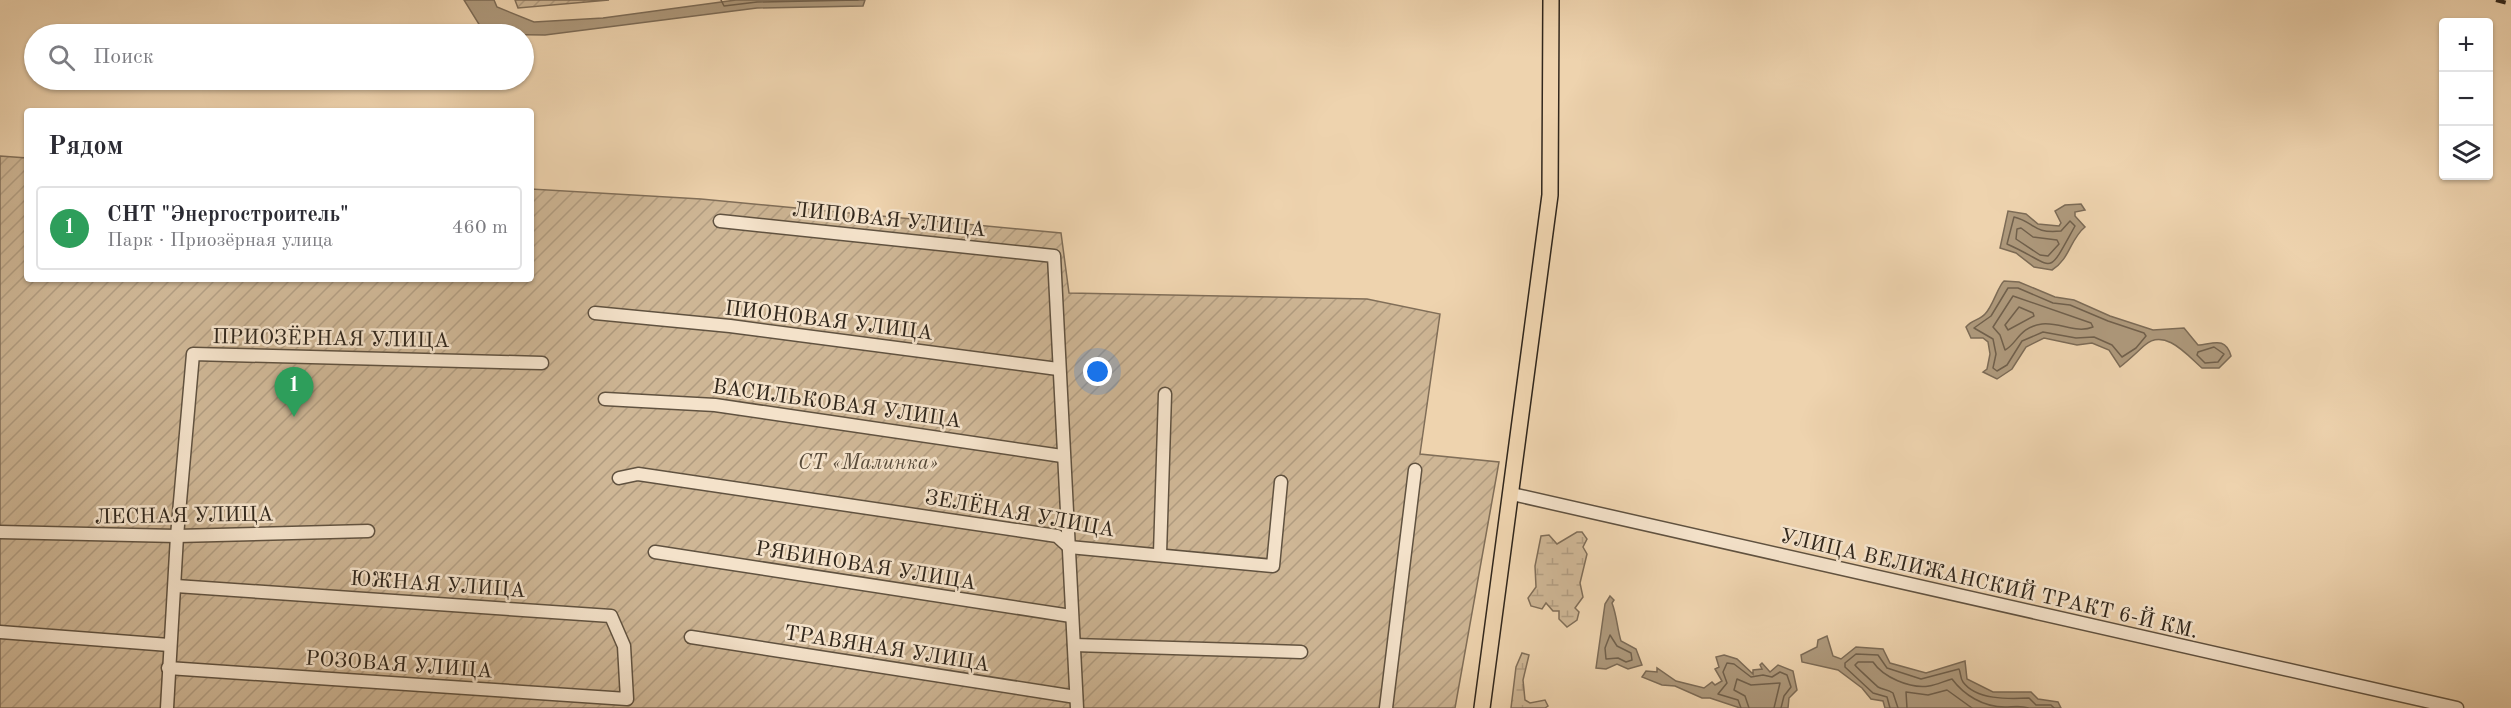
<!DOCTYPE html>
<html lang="ru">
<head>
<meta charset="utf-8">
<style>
	body { margin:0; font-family:"Old Standard TT",serif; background:#f2f2f3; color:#2b2b33 }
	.controls { position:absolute; right:18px; top:18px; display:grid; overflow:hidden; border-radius:6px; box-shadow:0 2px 4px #0004 }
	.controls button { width:54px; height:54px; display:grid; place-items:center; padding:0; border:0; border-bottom:2px solid #e1e1e2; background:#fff; color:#2b2b33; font:30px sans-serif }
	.you { position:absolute; left:1098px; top:372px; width:21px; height:21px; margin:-15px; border:4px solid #fff; border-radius:50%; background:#1a73e8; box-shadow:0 0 0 9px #1a73e833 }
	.badge { display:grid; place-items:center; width:39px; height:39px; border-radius:50%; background:#8f2418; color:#fff; font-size:20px; font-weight:700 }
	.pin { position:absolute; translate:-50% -50px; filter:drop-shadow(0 2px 3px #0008) }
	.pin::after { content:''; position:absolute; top:32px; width:21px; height:18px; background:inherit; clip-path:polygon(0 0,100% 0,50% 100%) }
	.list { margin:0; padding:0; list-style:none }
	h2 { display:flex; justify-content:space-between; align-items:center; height:78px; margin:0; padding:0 24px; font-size:26px }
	h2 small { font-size:20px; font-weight:400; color:#7c7c81 }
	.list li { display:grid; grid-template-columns:39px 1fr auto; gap:18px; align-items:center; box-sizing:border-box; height:84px; margin:0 12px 12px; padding:0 12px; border:2px solid #e1e1e2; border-radius:6px }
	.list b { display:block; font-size:22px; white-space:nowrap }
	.list p { margin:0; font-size:20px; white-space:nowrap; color:#7c7c81 }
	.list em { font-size:20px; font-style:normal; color:#7c7c81 }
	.icon { flex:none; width:33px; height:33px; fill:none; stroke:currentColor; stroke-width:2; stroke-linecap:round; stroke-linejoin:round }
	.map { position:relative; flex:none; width:2511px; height:708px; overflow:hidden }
	.search { position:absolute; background:#fff; box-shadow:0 2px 4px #0004; left:24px; top:24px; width:510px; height:66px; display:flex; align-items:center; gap:15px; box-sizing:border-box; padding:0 21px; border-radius:33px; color:#7c7c81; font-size:22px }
	.panel { position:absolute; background:#fff; box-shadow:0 2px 4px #0004; left:24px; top:108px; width:510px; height:174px; border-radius:6px }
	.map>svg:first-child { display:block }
</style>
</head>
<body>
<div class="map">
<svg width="2511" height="708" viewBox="0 0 2511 708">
	<defs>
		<pattern id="wetland-marsh" width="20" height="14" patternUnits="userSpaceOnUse" patternTransform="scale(1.5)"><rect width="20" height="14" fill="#ceb695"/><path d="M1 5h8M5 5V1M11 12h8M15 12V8" fill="none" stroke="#b19c80"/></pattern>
		<pattern id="garden-furrows" width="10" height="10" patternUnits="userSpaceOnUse" patternTransform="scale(1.5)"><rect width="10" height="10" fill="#ceb695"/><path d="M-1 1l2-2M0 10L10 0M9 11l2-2" fill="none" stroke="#b19c80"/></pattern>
	</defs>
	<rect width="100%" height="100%" fill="#eed3ae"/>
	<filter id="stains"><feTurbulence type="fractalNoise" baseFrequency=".00333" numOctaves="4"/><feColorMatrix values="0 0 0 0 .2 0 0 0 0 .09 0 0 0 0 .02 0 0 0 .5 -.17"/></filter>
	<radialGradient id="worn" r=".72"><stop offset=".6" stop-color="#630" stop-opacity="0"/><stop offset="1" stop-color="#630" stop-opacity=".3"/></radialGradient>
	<g fill="url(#wetland-marsh)" stroke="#806e58" stroke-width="1.5">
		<polygon points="1577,532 1582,532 1587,539 1583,547 1587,554 1580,583 1583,597 1575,608 1579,612 1577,620 1567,627 1559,619 1559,611 1553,611 1546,603 1542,609 1531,606 1528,598 1536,587 1535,566 1541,536 1549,535 1557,544"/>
		<polygon points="1522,653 1529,655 1523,680 1525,700 1530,703 1545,700 1548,706 1545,708 1511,708 1516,667"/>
	</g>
	<g fill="url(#garden-furrows)" stroke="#806e58" stroke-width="1.5">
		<polygon points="515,0 609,0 518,8"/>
		<polygon points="0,156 27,158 27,279 531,279 531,189 701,199 1061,233 1069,293 1367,299 1440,314 1420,454 1499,462 1455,708 0,708"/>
	</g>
	<g fill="#ae997c" stroke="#7c6b56" stroke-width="1.5">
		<polygon points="464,0 494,0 497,7 534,22 603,18 736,0 865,0 863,6 757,8 545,35 485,34"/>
		<path d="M2081 204 2085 210 2075 212V216L2085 227C2070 239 2070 259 2052 270L2034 267 2016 253 2000 248 2008 211 2026 214 2038 224 2059 226 2061 223 2055 211 2065 205Z"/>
		<path d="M2004 281 2019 282 2055 297 2074 300 2110 316 2153 330 2184 328 2198 345C2211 345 2225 335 2231 356L2219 368H2202C2189 357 2165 327 2145 345 2137 352 2129 360 2120 367L2109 350 2092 343 2077 345 2044 338 2026 347 2012 369 1997 379 1983 372 1987 369 1990 354 1988 342 1983 338H1971L1966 327C1971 320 1980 320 1985 314 1993 306 1998 286 2004 281Z"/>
		<path d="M1610 596 1614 600 1612 603C1617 616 1617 628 1621 641L1636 649 1642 665 1628 669 1617 664 1606 669 1596 668 1605 604Z"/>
		<polygon points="1827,636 1833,656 1841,659 1856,647 1883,649 1890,663 1926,673 1965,661 1967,679 1993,692 2031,692 2038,699 2058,702 2061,708 1885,708 1883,701 1871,699 1862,688 1838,670 1802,662 1801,655 1817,647 1818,640"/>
		<polygon points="1724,655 1737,659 1753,674 1753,670 1762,669 1760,665 1762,663 1770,672 1778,665 1793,671 1797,690 1789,698 1788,708 1740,708 1710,698 1702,698 1675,686 1662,685 1642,677 1646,671 1657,672 1657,668 1676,681 1704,688 1712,682 1715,685 1722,681 1715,669 1719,667 1716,657"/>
	</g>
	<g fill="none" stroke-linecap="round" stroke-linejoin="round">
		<g stroke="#70604c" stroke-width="1.5">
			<polyline points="721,0 724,6 757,2 858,0"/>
			<path d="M2014 217C2035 222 2032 234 2061 231L2070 221 2075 226C2045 280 2057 266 2007 244Z"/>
			<polygon points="2021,228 2033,237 2057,240 2059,244 2048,256 2040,255 2016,239 2017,229"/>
			<polygon points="2008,288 2018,288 2053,303 2070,305 2108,321 2144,333 2146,336 2136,348 2122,357 2112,345 2094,337 2076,338 2043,332 2022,341 2007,365 1997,371 1993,368 1996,354 1993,339 1974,328 1991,316"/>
			<path d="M2013 296 2091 323 2093 327C2076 334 2060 322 2042 324 2019 327 2017 344 2005 350L2000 335 1993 327Z"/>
			<polygon points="2019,307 2033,313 2034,316 2008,330 2005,325"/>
			<polygon points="2214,347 2224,354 2218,362 2205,363 2197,355 2198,352"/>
			<polygon points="1610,635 1617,646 1631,653 1632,660 1626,662 1618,658 1606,659 1605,648"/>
			<polyline points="1741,708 1738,700 1718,694 1727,683 1723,672 1727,663 1734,664 1751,677 1763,675 1772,677 1780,672 1787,675 1791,687 1784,696 1781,708"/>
			<polyline points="1749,708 1745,696 1734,690 1737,679 1751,685 1780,683 1774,708"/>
			<path d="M1890 708 1887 697 1873 693 1845 667V663L1856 654 1878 655 1887 668 1921 679 1959 669C1961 673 1960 678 1963 682 1976 700 2008 699 2029 698L2036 705H2051L2054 708"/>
			<path d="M1898 708 1893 693C1888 689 1883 690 1878 687 1876 685 1857 668 1855 665L1858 662H1873C1883 677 1910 689 1929 686 1937 685 1944 681 1952 679 1964 695 1983 707 2005 707 2012 707 2021 705 2028 708"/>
			<polyline points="1907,708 1906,692 1928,695 1947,690 1972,708"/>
		</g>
		<g stroke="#605240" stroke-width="15">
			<g id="minor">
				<polyline points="720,221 1054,256 1077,708"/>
				<polyline points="595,313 730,326 1058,369"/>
				<polyline points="605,399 715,405 1062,456"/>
				<polyline points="619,478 638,474 1057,536 1069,547 1273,566 1281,482"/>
				<polyline points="1512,494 2457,708"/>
				<polyline points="0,532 177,536 368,531"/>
				<polyline points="655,552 1071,616"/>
				<polyline points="1160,554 1165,394"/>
				<polyline points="0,632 169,645"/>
				<polyline points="691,637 1076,697"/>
				<polyline points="1074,645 1301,652"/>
				<polyline points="168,668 627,699 624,646 611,616 176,586"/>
				<polyline points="167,708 177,536 193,354 542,363"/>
				<polyline points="1386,708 1415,470"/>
			</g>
		</g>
		<g stroke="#31271c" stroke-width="18">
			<polyline id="major" points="1482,708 1550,195 1551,0"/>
		</g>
		<use href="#minor" stroke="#f4e2ca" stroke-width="12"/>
		<use href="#major" stroke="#eed3ae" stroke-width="15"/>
		<polyline stroke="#31271c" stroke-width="4" stroke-dasharray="10 10" stroke-linecap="butt" points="2496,0 2511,4"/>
	</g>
	<g text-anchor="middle" stroke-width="5" stroke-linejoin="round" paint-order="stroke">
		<g font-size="21" fill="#31271c" stroke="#f4e2ca">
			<text transform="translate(889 219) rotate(6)" y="7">ЛИПОВАЯ УЛИЦА</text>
			<text transform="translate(829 320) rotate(7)" y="7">ПИОНОВАЯ УЛИЦА</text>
			<text transform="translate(331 338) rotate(1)" y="7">ПРИОЗЁРНАЯ УЛИЦА</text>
			<text transform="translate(837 403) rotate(8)" y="7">ВАСИЛЬКОВАЯ УЛИЦА</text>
			<text transform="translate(1020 513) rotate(10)" y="7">ЗЕЛЁНАЯ УЛИЦА</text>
			<text transform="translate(184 515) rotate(-1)" y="7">ЛЕСНАЯ УЛИЦА</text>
			<text transform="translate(866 565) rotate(9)" y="7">РЯБИНОВАЯ УЛИЦА</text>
			<text transform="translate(1989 583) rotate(13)" y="7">УЛИЦА ВЕЛИЖАНСКИЙ ТРАКТ 6-Й КМ.</text>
			<text transform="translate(438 584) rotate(4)" y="7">ЮЖНАЯ УЛИЦА</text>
			<text transform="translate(887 648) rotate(9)" y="7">ТРАВЯНАЯ УЛИЦА</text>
			<text transform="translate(399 664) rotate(4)" y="7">РОЗОВАЯ УЛИЦА</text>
		</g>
		<g font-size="21" font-style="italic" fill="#584b3a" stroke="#f4e2ca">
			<text x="868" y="469">CТ «Малинка»</text>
		</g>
	</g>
	<rect width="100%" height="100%" filter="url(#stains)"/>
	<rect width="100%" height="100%" fill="url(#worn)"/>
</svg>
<div class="controls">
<button>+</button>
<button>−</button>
<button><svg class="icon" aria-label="layers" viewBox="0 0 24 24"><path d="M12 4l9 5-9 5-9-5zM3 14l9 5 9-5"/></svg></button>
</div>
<div class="you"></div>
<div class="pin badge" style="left:294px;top:417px;background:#2e9e5b">1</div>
<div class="search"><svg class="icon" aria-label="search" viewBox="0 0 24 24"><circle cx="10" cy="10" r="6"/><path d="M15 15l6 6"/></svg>Поиск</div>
<section class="panel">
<h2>Рядом<small></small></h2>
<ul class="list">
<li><span class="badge" style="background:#2e9e5b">1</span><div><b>СНТ &quot;Энергостроитель&quot;</b><p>Парк · Приозёрная улица</p></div><em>460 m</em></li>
</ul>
</section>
</div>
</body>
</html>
